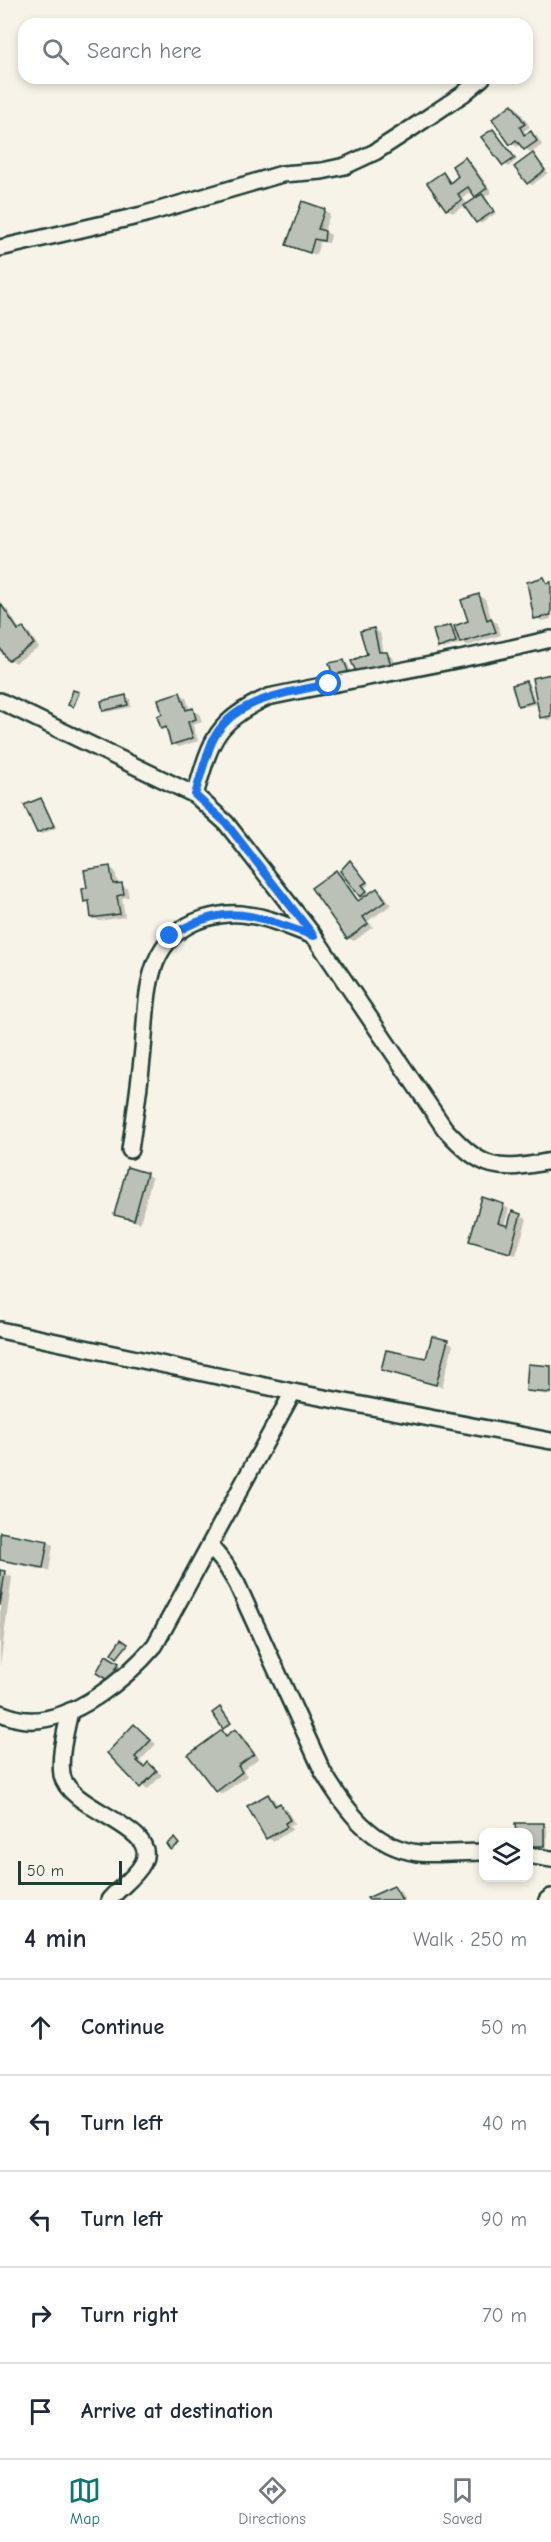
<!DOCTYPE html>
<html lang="en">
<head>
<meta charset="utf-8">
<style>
	body { margin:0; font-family:"Comic Neue",sans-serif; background:#f6f6f7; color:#1f2937 }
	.controls { position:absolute; right:18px; bottom:18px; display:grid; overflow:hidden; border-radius:12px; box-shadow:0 3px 9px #0003 }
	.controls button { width:54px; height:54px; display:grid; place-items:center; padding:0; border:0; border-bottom:2px solid #e0e1e3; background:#fff; color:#1f2937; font:30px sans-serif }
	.scale { position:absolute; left:18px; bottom:15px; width:104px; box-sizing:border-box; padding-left:6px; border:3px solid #1f3d34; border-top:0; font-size:16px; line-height:21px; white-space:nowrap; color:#1f3d34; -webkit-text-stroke:4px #f7f3e8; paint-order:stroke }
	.stop { position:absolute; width:18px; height:18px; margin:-14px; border:4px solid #1a73e8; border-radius:50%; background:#fff }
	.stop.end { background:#1a73e8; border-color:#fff; box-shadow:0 2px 6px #0008 }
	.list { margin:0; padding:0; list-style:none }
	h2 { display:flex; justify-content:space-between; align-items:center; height:78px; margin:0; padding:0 24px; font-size:26px }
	h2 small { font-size:20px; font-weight:400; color:#747a83 }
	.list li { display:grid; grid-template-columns:39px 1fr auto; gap:18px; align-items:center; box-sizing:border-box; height:96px; padding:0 24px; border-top:2px solid #e0e1e3 }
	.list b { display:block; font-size:22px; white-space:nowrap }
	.list em { font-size:20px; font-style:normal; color:#747a83 }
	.icon { flex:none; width:33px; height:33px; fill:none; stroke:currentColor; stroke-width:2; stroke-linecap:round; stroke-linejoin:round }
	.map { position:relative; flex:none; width:551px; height:1900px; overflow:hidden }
	.search { position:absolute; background:#fff; box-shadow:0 3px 9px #0003; left:18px; right:18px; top:18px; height:66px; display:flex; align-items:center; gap:15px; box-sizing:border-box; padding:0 21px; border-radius:18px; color:#747a83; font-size:22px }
	.sheet { height:558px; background:#fff }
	nav { display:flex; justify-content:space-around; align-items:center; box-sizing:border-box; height:84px; border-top:2px solid #e0e1e3; background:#fff; font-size:16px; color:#747a83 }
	nav a { display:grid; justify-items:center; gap:3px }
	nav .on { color:#0f766e }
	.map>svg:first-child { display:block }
</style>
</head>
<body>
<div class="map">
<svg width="551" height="1900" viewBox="0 0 551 1900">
	<rect width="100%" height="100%" fill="#f7f3e8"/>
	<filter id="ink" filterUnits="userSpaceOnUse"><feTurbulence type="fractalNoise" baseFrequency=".0167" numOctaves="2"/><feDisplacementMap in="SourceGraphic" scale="12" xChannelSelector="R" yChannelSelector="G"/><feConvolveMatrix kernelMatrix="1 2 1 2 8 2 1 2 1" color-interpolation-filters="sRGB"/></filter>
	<g filter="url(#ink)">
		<g fill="#0003" fill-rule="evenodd">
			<polygon points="512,106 518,109 530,127 524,131 527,135 531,133 537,136 542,145 531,153 521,144 517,147 511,143"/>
			<polygon points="493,131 517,160 508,167 483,138"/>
			<polygon points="533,155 548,173 532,185 528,183"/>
			<path d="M465 159 471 163 492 192 485 197 496 213 481 224 465 205 453 213 447 209 429 184 443 174 452 183 460 177ZM472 191 479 198 468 205 463 198Z"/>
			<polygon points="324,210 330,214 324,231 331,235 329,243 320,242 316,255 294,247"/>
			<polygon points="544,579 551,584 551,619 542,621 536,618"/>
			<polygon points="479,596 485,599 492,620 497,623 501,635 467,646 458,641 459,644 443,649 440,647 451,627 457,630 470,622"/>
			<polygon points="0,606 7,609 20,630 23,628 29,632 39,648 15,663 2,650 0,651"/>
			<polygon points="374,629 380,633 384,654 393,657 396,668 368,654"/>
			<polygon points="344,662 348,664 352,676 339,681"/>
			<polygon points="551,676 551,720 547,720 541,717"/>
			<polygon points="526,682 530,685 536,704 523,707 520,705"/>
			<polygon points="74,692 80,694 75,706 69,704"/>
			<polygon points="180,694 186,697 190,710 199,713 202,722 193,725 198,741 179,747 173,744 169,731 162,728 164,715"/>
			<polygon points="126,696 130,699 131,707 108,712 104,710"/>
			<polygon points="41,799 44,802 56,828 42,834 38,832"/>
			<polygon points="350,862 369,884 365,888 370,895 377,890 383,893 391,905 368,921 373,927 354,941 348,938 336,872 342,875 360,902 365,898 361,895"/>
			<polygon points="109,867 115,871 118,885 127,888 129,897 122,898 125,917 99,921 93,917 91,903 86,901 88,890"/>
			<polygon points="146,1174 152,1178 140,1223 116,1214"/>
			<polygon points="503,1205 509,1209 504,1226 509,1228 513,1213 527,1219 516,1255 477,1243"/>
			<polygon points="447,1342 453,1345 442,1387 383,1369 427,1360"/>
			<polygon points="551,1368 551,1395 534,1393 528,1390"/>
			<polygon points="0,1540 48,1542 53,1545 49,1571 0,1561"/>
			<polygon points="0,1572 12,1577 0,1666"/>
			<polygon points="107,1657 122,1667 113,1682 98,1673"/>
			<polygon points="134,1726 156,1744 140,1761 143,1764 141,1766 145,1768 148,1764 162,1775 147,1790 109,1753"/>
			<polygon points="235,1731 241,1734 259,1758 243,1770 247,1776 222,1794 217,1791 222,1732 228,1736"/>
			<polygon points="268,1796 274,1799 278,1806 286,1809 295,1824 290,1826 292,1830 273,1841 267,1838"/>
			<polygon points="517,1825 544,1825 547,1827 547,1847 528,1847 528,1832 517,1832"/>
			<polygon points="394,1887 400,1891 405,1900 370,1898"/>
		</g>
		<g fill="#bbc1b6" stroke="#1f3d34" stroke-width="1.5">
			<polygon points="512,104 525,124 520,127 524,135 531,131 537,141 524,150 516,140 510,145 492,119"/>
			<polygon points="493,129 515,158 503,166 481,137"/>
			<polygon points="533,153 545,170 527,184 514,167"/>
			<polygon points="465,157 487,188 475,197 468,187 458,194 462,200 446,210 427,183 443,172 450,183 458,176 452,166"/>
			<polygon points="482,194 494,211 476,223 464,206"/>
			<polygon points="302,201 325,209 318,229 325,231 324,241 314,239 310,253 286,245"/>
			<polygon points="544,577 547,583 551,582 551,615 534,619 527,582"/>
			<polygon points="479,594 487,620 491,618 496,632 460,643 454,626 468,621 461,600"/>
			<polygon points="1,604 18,630 23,627 34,644 8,661 0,648"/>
			<polygon points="451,625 456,642 438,648 433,630"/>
			<polygon points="374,628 379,652 387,652 391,665 358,676 351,661 367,654 360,631"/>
			<polygon points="344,660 349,674 334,680 329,663"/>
			<polygon points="551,674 551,716 540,718 532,678"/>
			<polygon points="526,681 533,702 518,706 512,685"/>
			<polygon points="73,690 79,692 73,707 68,705"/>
			<polygon points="180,692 186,710 193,708 196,719 188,722 193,738 171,745 166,727 161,729 157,716 162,714 158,699"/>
			<polygon points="126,695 128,705 103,711 101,701"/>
			<polygon points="41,798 54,826 37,833 24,805"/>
			<polygon points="350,860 367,882 362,885 367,891 360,897 340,871"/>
			<polygon points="110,866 113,884 122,883 124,894 117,896 120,914 91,918 89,901 84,902 82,889 87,888 84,870"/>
			<polygon points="336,870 358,901 377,888 386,901 363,917 368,924 347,939 311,888"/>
			<polygon points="127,1167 147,1173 134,1220 114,1215"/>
			<polygon points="482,1197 504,1204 498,1223 508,1226 512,1211 521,1214 510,1253 469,1241"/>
			<polygon points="432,1336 448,1340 436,1385 381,1370 386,1350 426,1358"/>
			<polygon points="528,1364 551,1366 551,1393 526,1391"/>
			<polygon points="0,1532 48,1541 43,1568 0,1560"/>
			<polygon points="0,1570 5,1571 0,1606"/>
			<polygon points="121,1639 128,1644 117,1658 111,1653"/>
			<polygon points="106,1655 119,1663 109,1681 96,1673"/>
			<polygon points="220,1707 231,1723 223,1729 212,1713"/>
			<polygon points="134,1724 151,1740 135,1757 138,1760 137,1761 144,1767 148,1762 157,1771 140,1788 107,1753"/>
			<polygon points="235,1729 254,1754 238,1766 242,1772 216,1792 188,1755 222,1730 226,1736"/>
			<polygon points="268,1794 275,1806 280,1803 290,1820 285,1823 287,1827 266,1839 247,1806"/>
			<polygon points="515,1823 544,1823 544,1846 528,1846 528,1832 516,1832"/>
			<polygon points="174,1838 179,1844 171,1850 167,1844"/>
			<polygon points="394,1886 402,1900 369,1900 367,1898"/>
		</g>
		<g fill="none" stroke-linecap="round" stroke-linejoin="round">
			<g stroke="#1f3d34" stroke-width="20">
				<g id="minor">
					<polyline points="0,248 142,215 282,174 322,171 345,166 375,152 412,128 463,94 482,78"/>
					<path d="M0 701 195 795 226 823 314 936 445 1129C483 1170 496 1172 551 1161"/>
					<path d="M195 795C211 741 214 722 268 697 362 677 457 662 551 639"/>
					<path d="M130 1150C135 1116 140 1083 143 1049 148 998 143 938 203 919 219 914 232 912 248 915 270 917 293 929 314 936"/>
					<polyline points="0,1330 293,1392 551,1441"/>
					<path d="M210 1546 225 1564 237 1584 323 1772C345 1809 372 1847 418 1853 439 1855 462 1852 484 1852"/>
					<path d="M70 1711C66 1731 59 1754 62 1775 69 1811 161 1826 143 1863 136 1877 119 1888 109 1900"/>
					<path d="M0 1713C8 1716 18 1720 27 1720 73 1723 127 1678 155 1645L293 1392"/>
					<polyline points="528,1855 551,1859"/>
					<polyline points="547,1900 551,1897"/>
				</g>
			</g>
			<use href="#minor" stroke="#f7f3e8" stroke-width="15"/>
		</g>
	</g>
	<g fill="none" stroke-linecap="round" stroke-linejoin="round" filter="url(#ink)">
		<path stroke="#1a73e8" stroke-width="8" d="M170 936C228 900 255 916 314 936L226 823 195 795C200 777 205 759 212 742 232 698 287 693 329 684"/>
	</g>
</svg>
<div class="controls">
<button><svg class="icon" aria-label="layers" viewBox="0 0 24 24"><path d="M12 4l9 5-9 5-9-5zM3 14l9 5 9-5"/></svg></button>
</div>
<div class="scale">50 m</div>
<div class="stop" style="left:329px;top:684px"></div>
<div class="stop end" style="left:170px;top:936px"></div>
<div class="search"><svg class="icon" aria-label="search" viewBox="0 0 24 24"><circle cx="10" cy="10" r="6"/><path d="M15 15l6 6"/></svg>Search here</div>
</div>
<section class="sheet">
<h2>4 min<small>Walk · 250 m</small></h2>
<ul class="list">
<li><svg class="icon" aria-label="ahead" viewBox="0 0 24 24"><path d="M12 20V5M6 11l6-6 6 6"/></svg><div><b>Continue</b></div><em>50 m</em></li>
<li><svg class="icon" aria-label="left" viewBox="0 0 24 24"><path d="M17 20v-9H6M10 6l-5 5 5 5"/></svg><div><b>Turn left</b></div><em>40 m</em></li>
<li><svg class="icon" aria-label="left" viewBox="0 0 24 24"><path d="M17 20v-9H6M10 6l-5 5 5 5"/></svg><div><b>Turn left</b></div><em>90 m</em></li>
<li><svg class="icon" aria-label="right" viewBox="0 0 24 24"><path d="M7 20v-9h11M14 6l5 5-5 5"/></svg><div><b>Turn right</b></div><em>70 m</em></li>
<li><svg class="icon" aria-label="arrive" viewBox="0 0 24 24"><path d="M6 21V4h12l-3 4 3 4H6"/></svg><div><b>Arrive at destination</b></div></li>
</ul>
</section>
<nav>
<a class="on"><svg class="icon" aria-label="map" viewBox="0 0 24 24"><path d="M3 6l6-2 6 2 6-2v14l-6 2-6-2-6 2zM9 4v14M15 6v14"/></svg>Map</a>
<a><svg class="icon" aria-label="directions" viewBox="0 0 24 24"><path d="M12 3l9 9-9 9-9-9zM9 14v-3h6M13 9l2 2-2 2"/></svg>Directions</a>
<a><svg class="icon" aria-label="saved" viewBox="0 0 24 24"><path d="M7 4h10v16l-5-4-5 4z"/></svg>Saved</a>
</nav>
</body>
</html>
